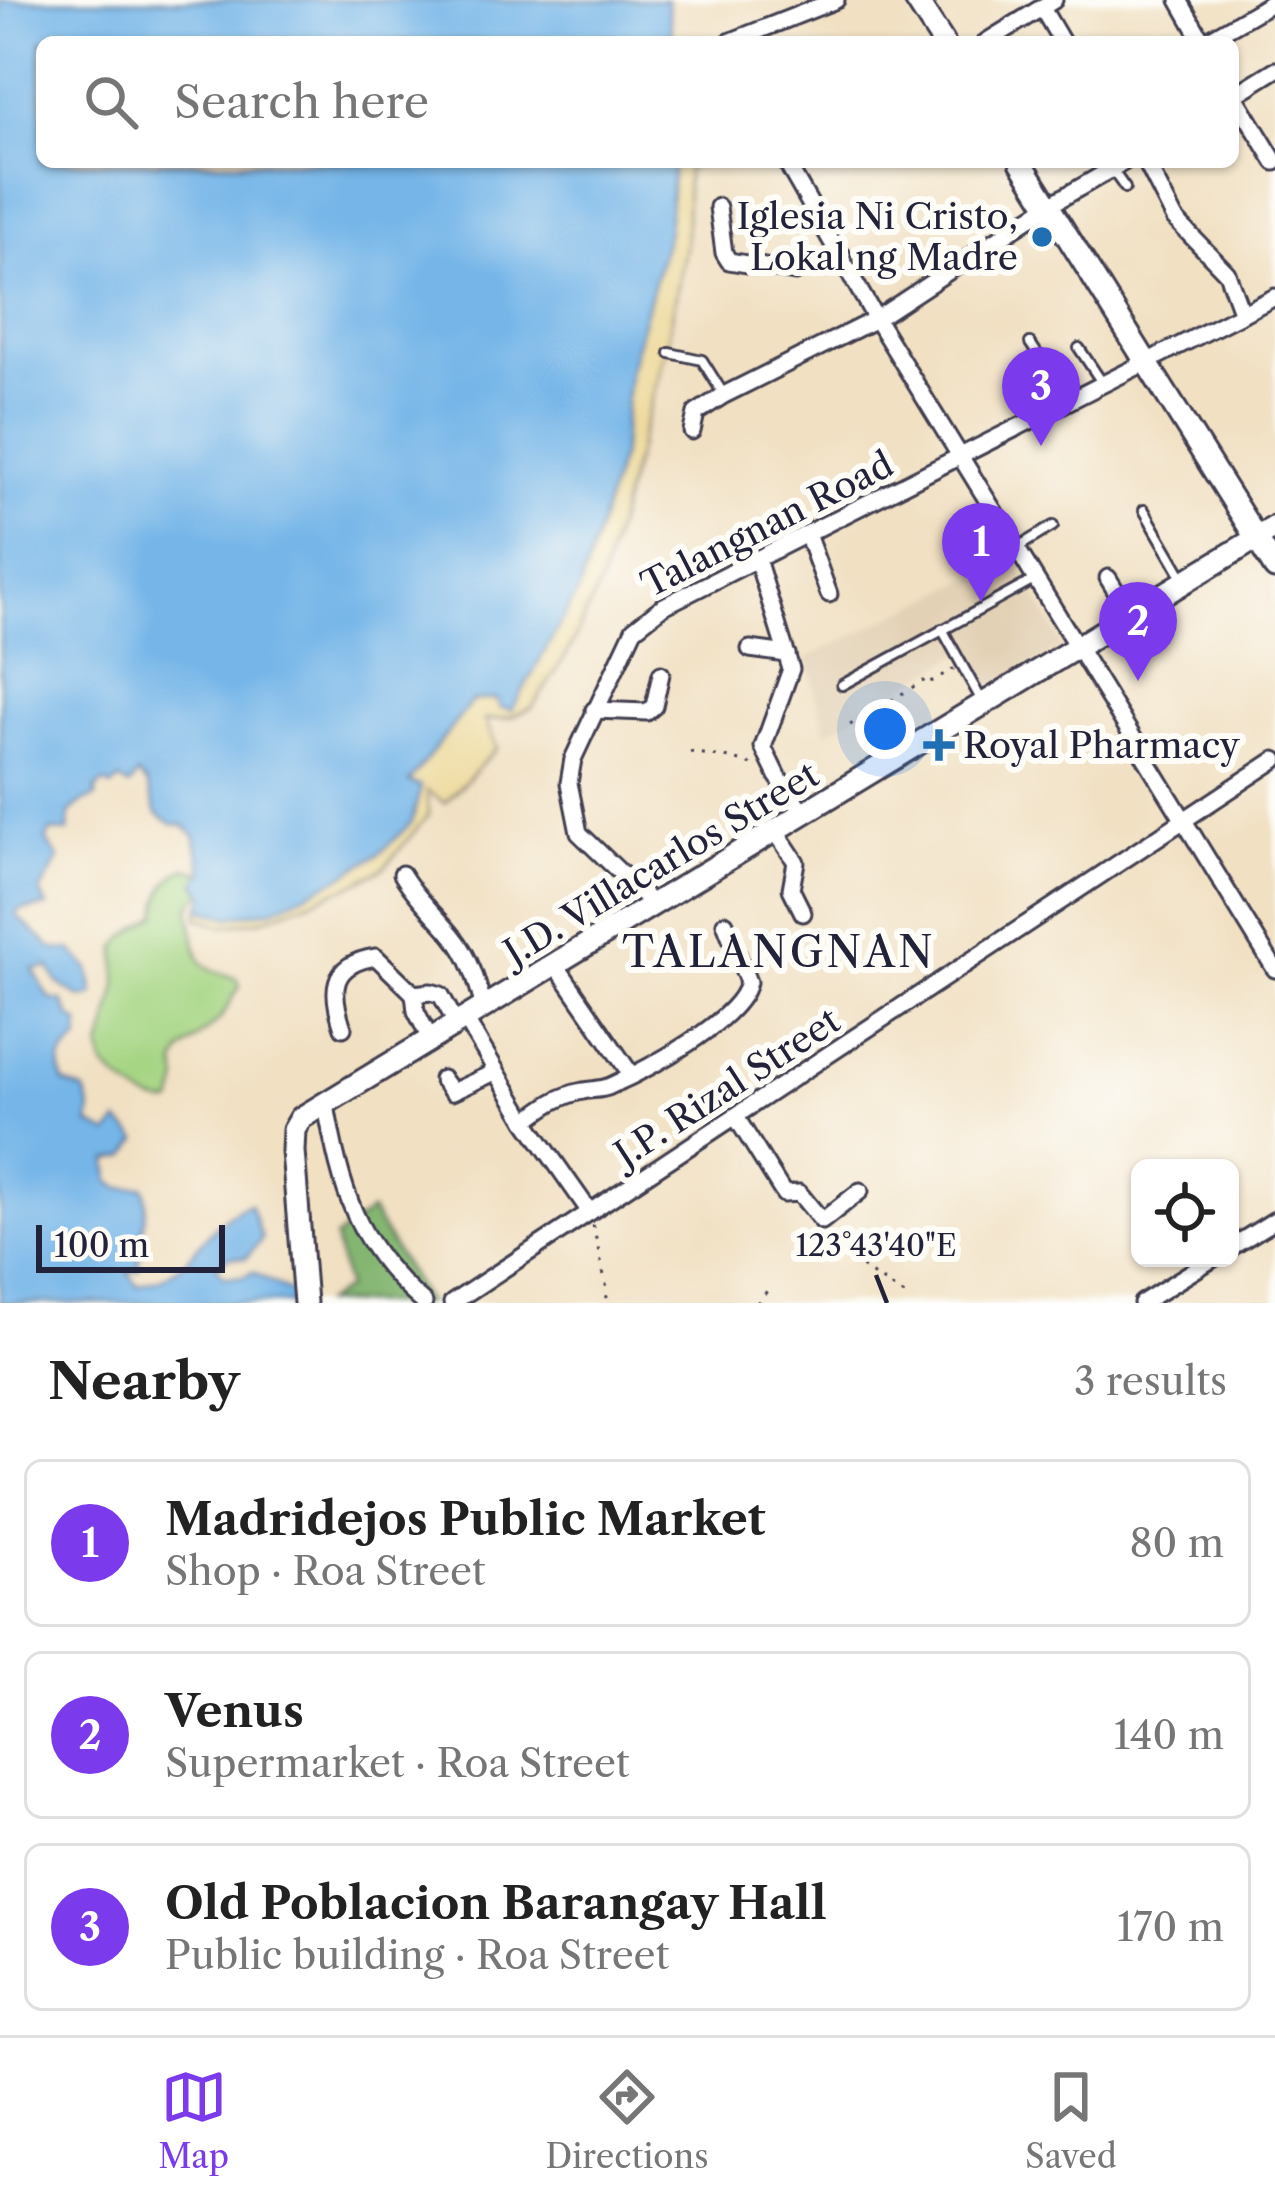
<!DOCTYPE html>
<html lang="en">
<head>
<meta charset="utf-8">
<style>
	body { margin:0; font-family:"Libre Caslon Text",serif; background:#f2f2f2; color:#222 }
	.controls { position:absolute; right:36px; bottom:36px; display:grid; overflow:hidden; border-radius:18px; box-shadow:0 3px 9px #0004 }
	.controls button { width:108px; height:108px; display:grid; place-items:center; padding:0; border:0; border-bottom:3px solid #e0e0e0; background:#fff; color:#222; font:60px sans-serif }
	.scale { position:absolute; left:36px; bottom:30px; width:189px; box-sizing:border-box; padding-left:12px; border:6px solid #22223b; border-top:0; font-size:33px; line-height:42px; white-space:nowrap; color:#22223b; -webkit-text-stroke:9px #fdfcf7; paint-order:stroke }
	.you { position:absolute; left:885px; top:729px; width:42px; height:42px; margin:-30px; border:9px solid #fff; border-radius:50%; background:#1a73e8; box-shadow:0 0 0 18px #1a73e833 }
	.badge { display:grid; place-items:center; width:78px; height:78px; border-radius:50%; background:#7c3aed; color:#fff; font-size:39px; font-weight:700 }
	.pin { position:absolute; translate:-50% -99px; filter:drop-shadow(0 3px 6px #0008) }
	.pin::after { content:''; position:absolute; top:63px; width:42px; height:36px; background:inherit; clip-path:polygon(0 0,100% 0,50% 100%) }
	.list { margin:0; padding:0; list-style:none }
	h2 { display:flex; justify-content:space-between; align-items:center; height:156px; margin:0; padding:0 48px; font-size:51px }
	h2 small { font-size:39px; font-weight:400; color:#767676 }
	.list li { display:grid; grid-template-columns:78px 1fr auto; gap:36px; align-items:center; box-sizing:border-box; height:168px; margin:0 24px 24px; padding:0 24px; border:3px solid #e0e0e0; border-radius:18px }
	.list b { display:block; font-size:45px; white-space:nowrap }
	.list p { margin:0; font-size:39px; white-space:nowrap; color:#767676 }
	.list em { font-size:39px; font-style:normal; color:#767676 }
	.icon { flex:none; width:66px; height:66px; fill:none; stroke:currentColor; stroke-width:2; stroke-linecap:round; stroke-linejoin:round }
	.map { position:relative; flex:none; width:1275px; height:1303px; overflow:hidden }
	.search { position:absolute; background:#fff; box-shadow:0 3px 9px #0004; left:36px; right:36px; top:36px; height:132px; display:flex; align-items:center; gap:30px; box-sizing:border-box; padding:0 42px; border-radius:18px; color:#767676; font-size:45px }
	.sheet { height:732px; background:#fff }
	nav { display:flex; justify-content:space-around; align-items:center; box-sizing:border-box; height:168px; border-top:3px solid #e0e0e0; background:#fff; font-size:33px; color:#767676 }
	nav a { display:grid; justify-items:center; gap:6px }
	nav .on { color:#7c3aed }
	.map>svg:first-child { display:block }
</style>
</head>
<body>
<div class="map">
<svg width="1275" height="1303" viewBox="0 0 1275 1303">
	<rect width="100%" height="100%" fill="#fdfcf7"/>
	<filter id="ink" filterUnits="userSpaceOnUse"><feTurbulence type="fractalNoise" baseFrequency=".00833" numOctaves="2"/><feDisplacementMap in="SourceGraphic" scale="24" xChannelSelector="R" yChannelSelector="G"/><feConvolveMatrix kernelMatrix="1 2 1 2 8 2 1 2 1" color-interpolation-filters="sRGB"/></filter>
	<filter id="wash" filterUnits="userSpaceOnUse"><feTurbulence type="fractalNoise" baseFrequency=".004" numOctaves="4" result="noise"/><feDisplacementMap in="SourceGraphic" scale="48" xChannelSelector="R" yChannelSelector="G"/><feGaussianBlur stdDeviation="2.7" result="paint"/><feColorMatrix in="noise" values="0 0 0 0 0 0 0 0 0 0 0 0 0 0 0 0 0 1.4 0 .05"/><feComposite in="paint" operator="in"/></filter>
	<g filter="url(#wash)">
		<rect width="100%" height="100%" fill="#f1e0c2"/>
		<polygon fill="#e3d1b5" points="1016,556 1063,647 988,688 963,652 826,733 807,658"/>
		<path fill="#a6d583" stroke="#647c5f" stroke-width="3" d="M186 868 204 874 196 883 202 893C195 899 191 901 190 910 189 912 198 957 200 960 206 970 226 974 237 979L240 986 220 1019 182 1052 176 1064 179 1081 173 1103C144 1106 125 1084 104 1067L101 1049 117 986V947L126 936 157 915C161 893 165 878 186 868Z"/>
		<polygon fill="#84b671" stroke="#536c56" stroke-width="3" points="371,1211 427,1303 324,1303 346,1288 335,1238"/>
		<path fill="#eeda9e" stroke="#887e6c" stroke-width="3" d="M673 162H698L699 166 687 168 686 242 666 349 600 584 569 651 532 708 508 718 485 720 497 748 445 803 427 791 429 814 384 868 350 886 261 920 223 926 198 918 200 909C251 931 335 879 379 854L408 782 473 700 496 699 512 709 580 588 621 456 629 372 668 231Z"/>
		<path fill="#74b5e8" stroke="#4b6c92" stroke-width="3" d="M0 0H667L673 42H42V162H673L668 231 629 372 621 455 580 588 512 710 500 708 496 699 472 701 409 782 421 786 412 822 379 854 335 880 270 910 229 917 200 909 205 895 196 882 204 873 194 835 183 825 172 824 157 814 147 784 138 775 129 786 119 780 112 787 105 783 96 788V797L81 803 69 813 68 832 51 831 46 840 59 859 40 891 47 907 18 910 17 916 53 949 71 950 89 969 94 995 81 998 58 983 49 967 33 969 50 999 63 1001 70 1016 80 1024 79 1040C62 1054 56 1061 64 1083L85 1091 91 1110 89 1124 109 1134 119 1122 138 1140 127 1156 108 1160 110 1182 120 1188 144 1187C151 1211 137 1243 139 1270L128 1271 138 1286C146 1281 156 1282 164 1277 200 1257 209 1218 250 1204L262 1239 246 1258 228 1257 216 1267 224 1277H242L253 1272 295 1295V1303H0Z"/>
	</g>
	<g filter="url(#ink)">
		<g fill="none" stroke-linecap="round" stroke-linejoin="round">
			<g stroke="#413e4f" stroke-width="14">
				<g id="lane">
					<polyline points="1113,171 1125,188"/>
					<polyline points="1030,343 1069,401"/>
					<polyline points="1079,348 1103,384"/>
					<polyline points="670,353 702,360 724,395"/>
					<polyline points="1144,510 1185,581"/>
					<polyline points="1018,547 1053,526"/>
					<polyline points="942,629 982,701"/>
					<polyline points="842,685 1034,580"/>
				</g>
			</g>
			<g stroke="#413e4f" stroke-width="21">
				<g id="street">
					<polyline points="1179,0 1203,42"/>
					<polyline points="1042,8 1062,42"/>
					<polyline points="729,42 836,0"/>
					<polyline points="986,42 1054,0"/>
					<polyline points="1204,42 1275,1"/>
					<polyline points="1233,93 1275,162"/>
					<polyline points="1233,96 1275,70"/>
					<polyline points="786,162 876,319 1275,969"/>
					<polyline points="1146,162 1175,219 1227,273 1242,314"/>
					<polyline points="718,207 724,253 729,261 795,272 842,255"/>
					<polyline points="692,431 696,413 724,395 876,319 1048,206 1124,162"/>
					<polyline points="807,534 829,594"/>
					<polyline points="757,559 791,669 763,747 777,776 805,815"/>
					<polyline points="1108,578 1131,616"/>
					<polyline points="750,649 787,654"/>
					<polyline points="594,710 647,712 654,706 661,674"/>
					<polyline points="776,832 796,862 791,889 803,913"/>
					<path d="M402 874C416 898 436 915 453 936 470 956 478 984 484 1009"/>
					<polyline points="655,906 579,833 569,783 573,759 634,629 662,607 1275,297"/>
					<polyline points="556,965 630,1073"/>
					<polyline points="414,994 416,1011 431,1041"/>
					<path d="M466 1020 526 1121C544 1107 560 1095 583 1091 592 1089 602 1090 610 1086 644 1071 741 1020 748 982L725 923"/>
					<path d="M343 1028C331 992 329 964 376 957L414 994 431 992 441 995 457 1025"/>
					<polyline points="442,1079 452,1092 495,1072"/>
					<path d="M326 1105C341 1190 356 1245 424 1303"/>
					<polyline points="736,1117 784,1194 799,1193 822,1221 860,1191"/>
					<polyline points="526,1121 590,1212"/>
					<polyline points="1230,1248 1275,1220"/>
					<polyline points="452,1303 1275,760"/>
					<polyline points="1142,1303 1214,1258"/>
				</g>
			</g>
			<g stroke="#413e4f" stroke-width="27">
				<g id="secondary">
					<polyline points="916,0 943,42"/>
					<polyline points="1021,162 1275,568"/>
					<polyline points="305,1303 293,1151 294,1130 301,1118 1275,527"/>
				</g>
			</g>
			<g stroke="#413e4f" stroke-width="3" stroke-dasharray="3 9" stroke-linecap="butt">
				<polyline points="1079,42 1091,36"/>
				<polyline points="850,725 923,681 925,685 955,668"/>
				<polyline points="690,752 731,758 758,767"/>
				<polyline points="593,1225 608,1294 604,1303"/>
				<polyline points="830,1232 850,1260 906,1296"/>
				<polyline points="757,1303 767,1291"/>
			</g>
			<use href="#lane" stroke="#fff" stroke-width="8"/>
			<use href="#street" stroke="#fff" stroke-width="15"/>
			<use href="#secondary" stroke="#fff" stroke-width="21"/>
		</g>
	</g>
	<path fill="none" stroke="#22223b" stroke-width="4.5" d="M876 1275 887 1303"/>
	<g fill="#1f6fb2" stroke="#fdfcf7" stroke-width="4.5">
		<circle cx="1042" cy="237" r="12"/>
		<path d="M933 727h12v12h12v12h-12v12h-12v-12h-12v-12h12z"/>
	</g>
	<g text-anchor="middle" stroke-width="12" stroke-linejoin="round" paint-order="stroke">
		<g font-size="36" fill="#22223b" stroke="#fdfcf7" text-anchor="end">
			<text x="1018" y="229">Iglesia Ni Cristo,<tspan x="1018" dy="41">Lokal ng Madre</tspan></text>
			<text x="963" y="758" text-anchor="start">Royal Pharmacy</text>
		</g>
		<g font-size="36" fill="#22223b" stroke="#fdfcf7">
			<text transform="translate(767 524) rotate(-27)" y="13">Talangnan Road</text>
			<text transform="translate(661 863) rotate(-31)" y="13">J.D. Villacarlos Street</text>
			<text transform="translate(727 1087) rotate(-33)" y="13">J.P. Rizal Street</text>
		</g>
		<g font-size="42" letter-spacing="3" fill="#22223b" stroke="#fdfcf7">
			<text x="779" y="967">TALANGNAN</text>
		</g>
	</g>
	<g font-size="30" text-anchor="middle" fill="#22223b" stroke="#fdfcf7" stroke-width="12" stroke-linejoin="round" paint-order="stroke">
		<text x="876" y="1256">123°43'40"E</text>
	</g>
</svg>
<div class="controls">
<button><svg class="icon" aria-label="locate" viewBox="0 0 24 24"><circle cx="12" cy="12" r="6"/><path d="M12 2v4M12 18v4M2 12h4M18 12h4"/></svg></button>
</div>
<div class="scale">100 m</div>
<div class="you"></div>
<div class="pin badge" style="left:981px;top:602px">1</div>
<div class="pin badge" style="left:1138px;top:681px">2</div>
<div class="pin badge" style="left:1041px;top:446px">3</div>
<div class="search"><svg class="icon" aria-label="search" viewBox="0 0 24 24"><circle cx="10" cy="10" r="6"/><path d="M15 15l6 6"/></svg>Search here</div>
</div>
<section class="sheet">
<h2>Nearby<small>3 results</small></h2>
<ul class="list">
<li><span class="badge">1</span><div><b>Madridejos Public Market</b><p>Shop · Roa Street</p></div><em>80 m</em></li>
<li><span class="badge">2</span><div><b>Venus</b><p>Supermarket · Roa Street</p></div><em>140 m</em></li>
<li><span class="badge">3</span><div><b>Old Poblacion Barangay Hall</b><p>Public building · Roa Street</p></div><em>170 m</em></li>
</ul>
</section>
<nav>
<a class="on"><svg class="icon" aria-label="map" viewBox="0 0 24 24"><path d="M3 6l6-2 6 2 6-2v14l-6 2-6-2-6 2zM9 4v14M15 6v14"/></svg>Map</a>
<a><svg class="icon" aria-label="directions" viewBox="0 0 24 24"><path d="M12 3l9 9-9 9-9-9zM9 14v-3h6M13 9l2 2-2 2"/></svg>Directions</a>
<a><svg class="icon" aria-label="saved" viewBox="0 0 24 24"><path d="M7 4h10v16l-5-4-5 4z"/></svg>Saved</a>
</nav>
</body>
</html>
